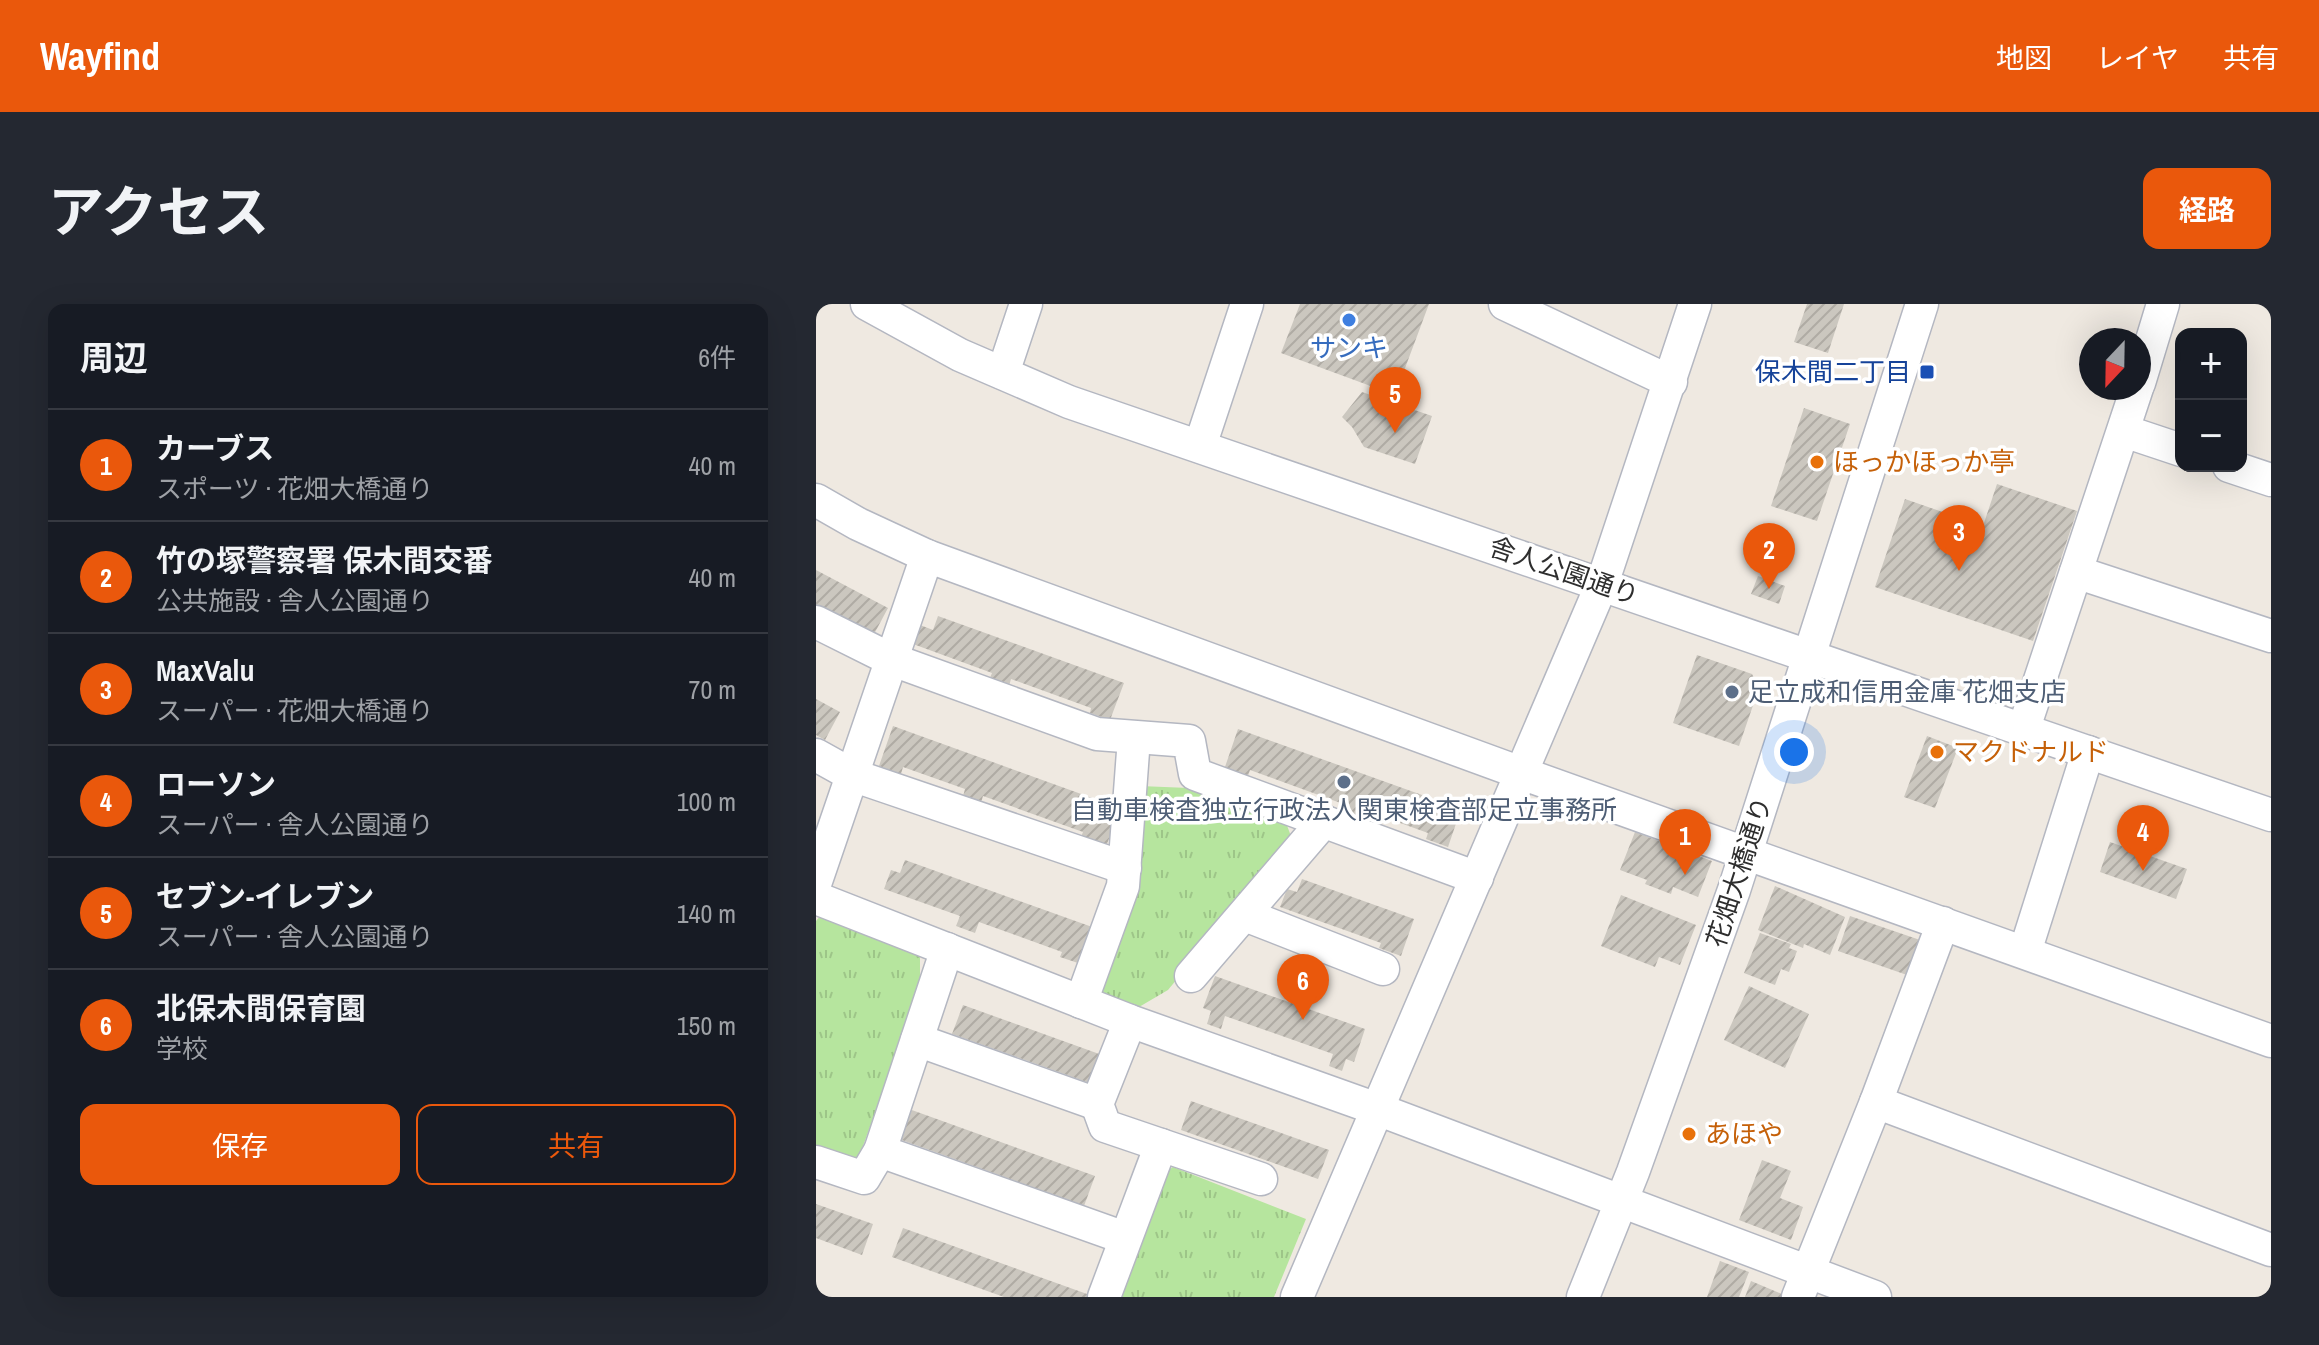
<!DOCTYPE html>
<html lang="ja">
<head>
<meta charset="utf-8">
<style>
	body { margin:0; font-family:"Archivo Narrow","Noto Sans JP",sans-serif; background:#242831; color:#f1f3f6 }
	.controls { position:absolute; right:24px; top:24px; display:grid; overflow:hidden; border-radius:16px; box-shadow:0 8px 32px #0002 }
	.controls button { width:72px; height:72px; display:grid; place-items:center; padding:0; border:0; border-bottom:2px solid #363941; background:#171b24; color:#f1f3f6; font:40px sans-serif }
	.compass { position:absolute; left:1263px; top:24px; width:72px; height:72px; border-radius:50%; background:#171b24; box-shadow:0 8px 32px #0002; rotate:202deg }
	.you { position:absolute; left:978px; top:448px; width:28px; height:28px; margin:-20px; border:6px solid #fff; border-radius:50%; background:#1a73e8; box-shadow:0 0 0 12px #1a73e833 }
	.badge { display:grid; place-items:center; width:52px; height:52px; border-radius:50%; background:#ea580c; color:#fff; font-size:26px; font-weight:700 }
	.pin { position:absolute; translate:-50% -66px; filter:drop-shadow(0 2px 4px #0008) }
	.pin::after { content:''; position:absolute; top:42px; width:28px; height:24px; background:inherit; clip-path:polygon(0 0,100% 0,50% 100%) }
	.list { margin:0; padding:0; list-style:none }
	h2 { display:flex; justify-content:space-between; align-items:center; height:104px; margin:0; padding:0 32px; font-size:34px }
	h2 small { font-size:26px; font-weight:400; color:#9ea1a6 }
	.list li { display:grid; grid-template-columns:52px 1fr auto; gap:24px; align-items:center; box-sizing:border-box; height:112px; padding:0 32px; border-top:2px solid #363941 }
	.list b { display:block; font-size:30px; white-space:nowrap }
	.list p { margin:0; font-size:26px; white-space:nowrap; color:#9ea1a6 }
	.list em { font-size:26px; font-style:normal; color:#9ea1a6 }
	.actions { display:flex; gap:16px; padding:24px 32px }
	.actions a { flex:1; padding:18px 0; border:2px solid #ea580c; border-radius:16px; text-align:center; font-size:28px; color:#ea580c }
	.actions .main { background:#ea580c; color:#fff }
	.map { position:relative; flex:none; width:1455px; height:993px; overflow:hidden; border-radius:16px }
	header { display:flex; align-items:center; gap:48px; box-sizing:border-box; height:112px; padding:0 40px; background:#ea580c; color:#fff }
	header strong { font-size:38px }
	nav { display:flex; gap:44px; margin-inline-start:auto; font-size:28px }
	.intro { display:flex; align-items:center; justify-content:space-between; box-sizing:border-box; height:192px; padding:0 48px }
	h1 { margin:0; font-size:56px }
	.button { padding:20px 36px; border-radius:16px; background:#ea580c; color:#fff; font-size:28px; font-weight:700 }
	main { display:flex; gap:48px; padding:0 48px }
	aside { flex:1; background:#171b24; border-radius:16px; box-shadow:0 8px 32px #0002 }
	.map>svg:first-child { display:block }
</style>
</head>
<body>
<header>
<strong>Wayfind</strong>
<nav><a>地図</a><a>レイヤ</a><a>共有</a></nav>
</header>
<div class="intro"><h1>アクセス</h1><a class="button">経路</a></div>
<main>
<aside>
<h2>周辺<small>6件</small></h2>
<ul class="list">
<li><span class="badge">1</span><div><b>カーブス</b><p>スポーツ · 花畑大橋通り</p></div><em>40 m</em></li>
<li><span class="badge">2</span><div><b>竹の塚警察署 保木間交番</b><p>公共施設 · 舎人公園通り</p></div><em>40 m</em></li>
<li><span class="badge">3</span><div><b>MaxValu</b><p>スーパー · 花畑大橋通り</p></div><em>70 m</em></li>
<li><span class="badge">4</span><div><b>ローソン</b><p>スーパー · 舎人公園通り</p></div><em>100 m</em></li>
<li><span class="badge">5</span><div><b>セブン-イレブン</b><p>スーパー · 舎人公園通り</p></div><em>140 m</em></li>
<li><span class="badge">6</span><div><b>北保木間保育園</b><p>学校</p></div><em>150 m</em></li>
</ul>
<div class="actions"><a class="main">保存</a><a>共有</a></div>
</aside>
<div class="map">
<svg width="1455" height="993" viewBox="0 0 1455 993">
	<defs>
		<pattern id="park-tufts" width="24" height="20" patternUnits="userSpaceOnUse" patternTransform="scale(2)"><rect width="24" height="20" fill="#b6e59e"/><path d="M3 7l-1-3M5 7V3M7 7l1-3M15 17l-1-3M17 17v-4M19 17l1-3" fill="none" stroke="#9dc588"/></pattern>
		<pattern id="building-hatch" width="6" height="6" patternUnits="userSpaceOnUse" patternTransform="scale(2)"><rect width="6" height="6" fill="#cbc7bf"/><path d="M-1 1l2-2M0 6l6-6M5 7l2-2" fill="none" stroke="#afaba4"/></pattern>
	</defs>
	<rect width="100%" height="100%" fill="#efe9e1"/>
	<g fill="url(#park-tufts)">
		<polygon points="324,482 373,484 469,516 476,535 352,686 323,703 282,687"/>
		<polygon points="6,610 104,651 104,684 42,856 0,849 0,617"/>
		<polygon points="357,863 490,915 458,993 300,993 344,872"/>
	</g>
	<g fill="url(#building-hatch)">
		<polygon points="484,0 613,0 579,91 465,49"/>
		<polygon points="991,0 1028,0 1012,49 978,38"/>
		<polygon points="546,88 616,112 599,160 548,143 536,123 526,113"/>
		<polygon points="988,104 1034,120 1001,217 955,202"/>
		<polygon points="1181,180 1261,207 1217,337 1059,283 1089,195 1167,222"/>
		<polygon points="0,266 72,304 57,332 0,302"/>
		<polygon points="942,272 969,282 963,300 935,290"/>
		<polygon points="122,312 308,379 294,416 274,409 275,404 195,375 191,389 171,381 176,369 97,340 104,321 117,326"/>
		<polygon points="881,351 936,370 943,384 923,442 857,419"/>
		<polygon points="0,395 24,408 9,436 0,431"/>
		<polygon points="77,422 304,504 290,543 265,533 267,528 167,492 164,502 146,496 149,485 87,463 85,470 63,462"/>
		<polygon points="422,425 645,505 632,543 610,535 612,529 551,507 547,518 527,511 530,501 434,466 432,472 409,463"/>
		<polygon points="1111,432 1142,444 1119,504 1088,493"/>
		<polygon points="819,528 896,557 882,593 857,583 855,590 829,580 831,576 804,566"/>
		<polygon points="1294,538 1371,565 1360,595 1284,568"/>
		<polygon points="89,556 279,624 265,660 244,653 246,648 163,618 159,629 140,622 144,612 68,585 75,566 84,569"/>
		<polygon points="486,575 598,615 585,652 563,644 565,639 464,603 471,585 481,588"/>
		<polygon points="959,582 1029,613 1014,651 988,640 987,644 942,626"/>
		<polygon points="805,591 880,621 864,661 843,653 839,663 785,642"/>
		<polygon points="1034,612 1104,636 1091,671 1022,647"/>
		<polygon points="944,629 975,640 973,644 981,647 973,668 965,665 959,681 928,669"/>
		<polygon points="399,672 549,725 538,758 530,755 526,767 513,762 517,750 409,712 405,725 391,720 395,707 387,704"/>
		<polygon points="933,682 993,710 969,764 908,736"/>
		<polygon points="147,701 286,751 276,780 136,730"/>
		<polygon points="375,797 513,846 502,875 365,826"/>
		<polygon points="93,805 279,872 268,902 83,835"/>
		<polygon points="946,856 975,867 964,894 987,903 975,936 923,916"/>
		<polygon points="0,900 57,920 46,951 0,934"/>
		<polygon points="87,924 271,990 271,993 188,993 76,953"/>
		<polygon points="904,957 933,968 923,993 891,993"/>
		<polygon points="935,977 973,993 929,993"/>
	</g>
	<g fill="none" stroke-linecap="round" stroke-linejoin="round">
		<g stroke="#b4b7c1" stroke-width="35">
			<g id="minor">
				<polyline points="51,0 144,51 253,98 1455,511"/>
				<polyline points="689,0 855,78"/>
				<polyline points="187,69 210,0"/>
				<polyline points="1323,79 1347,0"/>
				<polyline points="1308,127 1365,146"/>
				<polyline points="384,142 431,0"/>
				<polyline points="1413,162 1455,176"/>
				<polyline points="0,196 42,220 111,252 705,469 1455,737"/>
				<polyline points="1260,268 1455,332"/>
				<polyline points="0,318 74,355 281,430 373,437 379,470 661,574"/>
				<polyline points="1207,427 1321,84"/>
				<polyline points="0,451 36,471 309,564"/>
				<polyline points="0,577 111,252"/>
				<polyline points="0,594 314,717 561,805 1059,993"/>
				<polyline points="429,611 567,665"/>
				<polyline points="1209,648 1272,448"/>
				<polyline points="375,672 508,517"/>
				<polyline points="265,698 307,582 318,434"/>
				<polyline points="314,717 281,800 289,822 445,875"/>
				<polyline points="101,736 281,800"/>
				<polyline points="1060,798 1455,946"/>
				<polyline points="64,847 309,934"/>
				<polyline points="0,858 48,874 64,847 131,645"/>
				<polyline points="288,993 345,841"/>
				<polyline points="481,993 786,280 879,0"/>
				<polyline points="767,993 817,868 918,586 1106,0"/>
				<polyline points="982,993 1060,798 1127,619"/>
			</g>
		</g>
		<use href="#minor" stroke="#fff" stroke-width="32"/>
	</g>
	<circle fill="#3f7fe0" stroke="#fff" stroke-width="3" cx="533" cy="16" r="8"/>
	<rect fill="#1a4fb4" stroke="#fff" stroke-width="3" x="1103" y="60" width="16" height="16" rx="4"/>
	<g fill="#e8710a" stroke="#fff" stroke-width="3">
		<circle cx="1001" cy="158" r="8"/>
		<circle cx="1121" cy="448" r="8"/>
		<circle cx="873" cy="830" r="8"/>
	</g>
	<g fill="#5c6f8a" stroke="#fff" stroke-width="3">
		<circle cx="916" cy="388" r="8"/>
		<circle cx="528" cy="478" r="8"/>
	</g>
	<g text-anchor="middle" stroke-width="7" stroke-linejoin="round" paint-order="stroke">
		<g font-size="26" fill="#366cbe" stroke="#fff">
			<text x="533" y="53">サンキ</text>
		</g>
		<g font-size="26" fill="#164399" stroke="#fff" text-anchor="end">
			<text x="1095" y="77">保木間二丁目</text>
		</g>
		<g font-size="26" fill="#c56008" stroke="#fff" text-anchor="start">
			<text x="1017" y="167">ほっかほっか亭</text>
			<text x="1137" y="457">マクドナルド</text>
			<text x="889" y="839">あほや</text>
		</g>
		<g font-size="26" fill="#2e2e2e" stroke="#fff">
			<text transform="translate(748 267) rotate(19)" y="9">舎人公園通り</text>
			<text transform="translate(923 568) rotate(-72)" y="9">花畑大橋通り</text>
		</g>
		<g font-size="26" fill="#4e5e75" stroke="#fff" text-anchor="start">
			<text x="932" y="397">足立成和信用金庫 花畑支店</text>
			<text x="528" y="515" text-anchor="middle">自動車検査独立行政法人関東検査部足立事務所</text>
		</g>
	</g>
</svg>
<div class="controls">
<button>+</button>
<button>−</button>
</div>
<svg class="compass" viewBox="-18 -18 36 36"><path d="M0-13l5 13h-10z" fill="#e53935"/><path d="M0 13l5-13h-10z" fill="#9ea1a6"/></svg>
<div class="you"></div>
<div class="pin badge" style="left:869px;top:571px">1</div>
<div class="pin badge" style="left:953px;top:285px">2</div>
<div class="pin badge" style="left:1143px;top:267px">3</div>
<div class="pin badge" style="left:1327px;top:567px">4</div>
<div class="pin badge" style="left:579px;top:129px">5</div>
<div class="pin badge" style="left:487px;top:716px">6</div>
</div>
</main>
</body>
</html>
